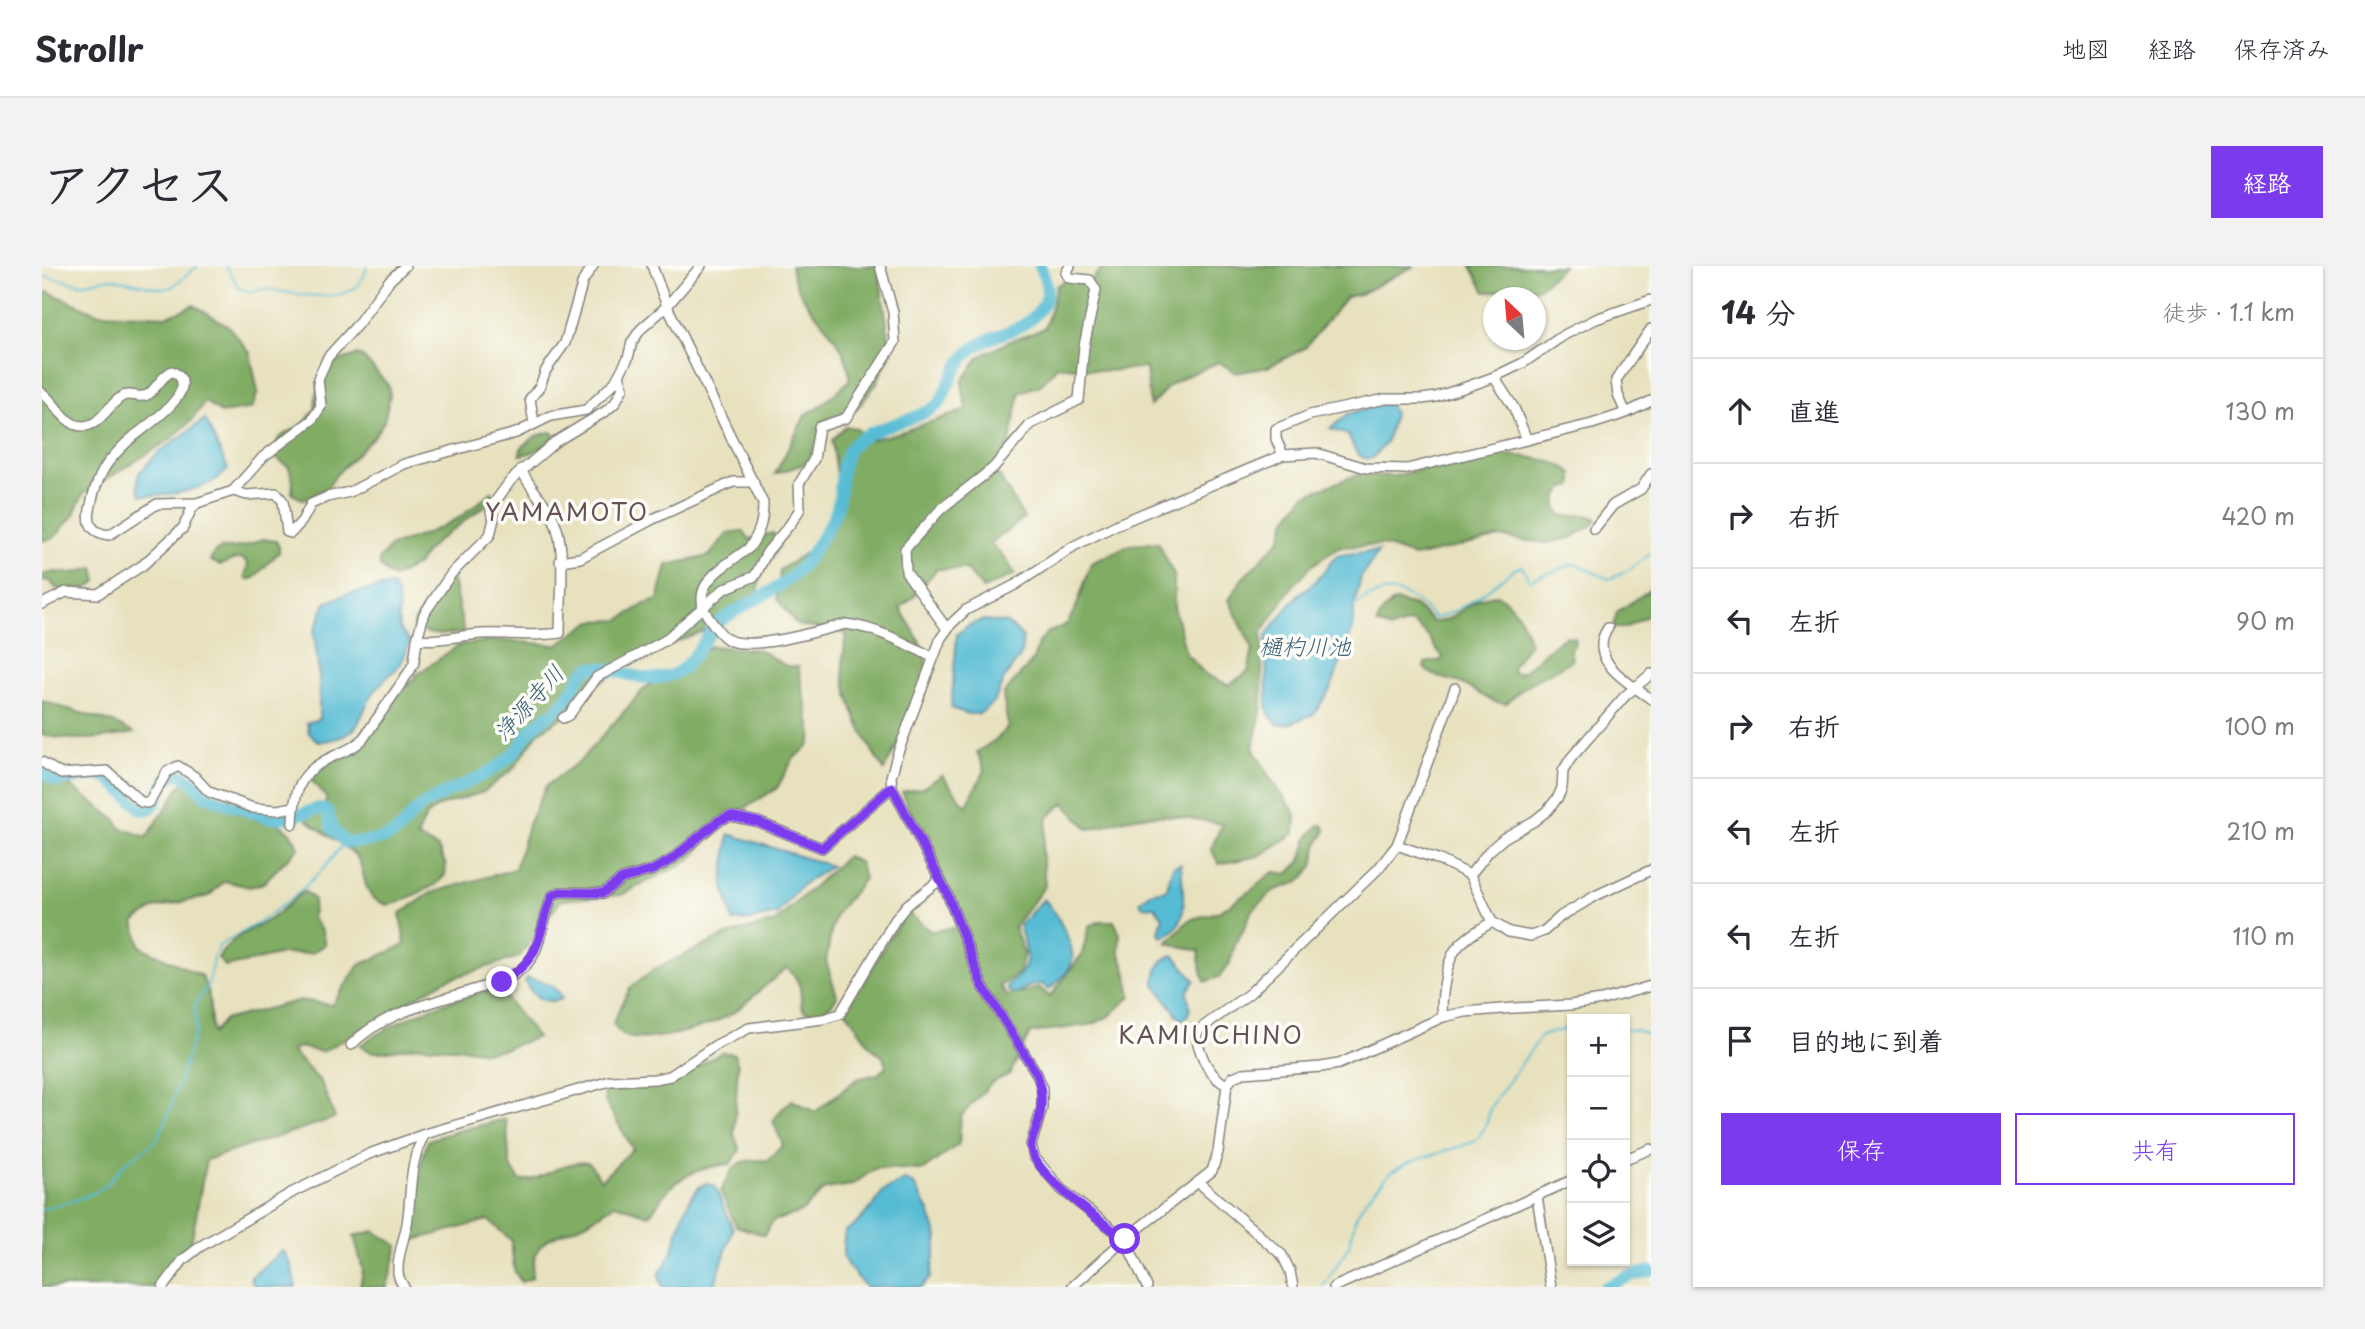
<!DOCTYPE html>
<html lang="ja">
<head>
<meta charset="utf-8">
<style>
	body { margin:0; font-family:"Playpen Sans","Klee One",sans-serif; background:#f2f2f3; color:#2b2b33 }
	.controls { position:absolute; right:21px; bottom:21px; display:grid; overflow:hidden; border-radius:0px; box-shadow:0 2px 5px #0004 }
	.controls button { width:63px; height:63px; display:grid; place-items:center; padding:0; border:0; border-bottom:2px solid #e1e1e2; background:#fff; color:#2b2b33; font:35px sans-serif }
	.compass { position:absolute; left:1441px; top:21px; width:63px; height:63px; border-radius:50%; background:#fff; box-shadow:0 2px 5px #0004; rotate:334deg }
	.stop { position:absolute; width:21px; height:21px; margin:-16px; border:5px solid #7c3aed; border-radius:50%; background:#fff }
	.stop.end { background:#7c3aed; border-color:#fff; box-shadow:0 2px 7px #0008 }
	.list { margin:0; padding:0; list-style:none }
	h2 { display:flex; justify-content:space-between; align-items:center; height:91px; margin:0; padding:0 28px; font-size:30px }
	h2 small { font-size:23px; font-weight:400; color:#7c7c81 }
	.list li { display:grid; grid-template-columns:46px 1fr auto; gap:21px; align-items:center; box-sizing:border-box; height:105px; padding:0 28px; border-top:2px solid #e1e1e2 }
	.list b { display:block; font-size:26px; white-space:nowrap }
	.list em { font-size:23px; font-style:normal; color:#7c7c81 }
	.actions { display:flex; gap:14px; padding:21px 28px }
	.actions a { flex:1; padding:16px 0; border:2px solid #7c3aed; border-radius:0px; text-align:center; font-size:24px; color:#7c3aed }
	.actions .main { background:#7c3aed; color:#fff }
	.icon { flex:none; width:38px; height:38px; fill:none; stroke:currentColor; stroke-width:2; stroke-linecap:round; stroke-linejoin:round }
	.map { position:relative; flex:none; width:1609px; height:1021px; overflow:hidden; border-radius:0px }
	header { display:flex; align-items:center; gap:42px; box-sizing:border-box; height:98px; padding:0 35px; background:#fff; border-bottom:2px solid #e1e1e2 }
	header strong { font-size:33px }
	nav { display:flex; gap:38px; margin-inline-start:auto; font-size:24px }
	.intro { display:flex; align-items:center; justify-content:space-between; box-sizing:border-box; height:168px; padding:0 42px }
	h1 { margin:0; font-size:49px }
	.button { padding:18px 32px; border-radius:0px; background:#7c3aed; color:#fff; font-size:24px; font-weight:700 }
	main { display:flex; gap:42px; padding:0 42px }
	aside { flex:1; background:#fff; border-radius:0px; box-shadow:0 2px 5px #0004 }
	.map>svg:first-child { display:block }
</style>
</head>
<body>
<header>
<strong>Strollr</strong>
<nav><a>地図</a><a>経路</a><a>保存済み</a></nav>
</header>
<div class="intro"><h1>アクセス</h1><a class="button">経路</a></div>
<main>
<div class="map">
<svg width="1609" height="1021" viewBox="0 0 1609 1021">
	<rect width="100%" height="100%" fill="#fdfcf7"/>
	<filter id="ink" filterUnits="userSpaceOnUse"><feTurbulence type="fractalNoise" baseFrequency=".0143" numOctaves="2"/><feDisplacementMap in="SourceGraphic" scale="14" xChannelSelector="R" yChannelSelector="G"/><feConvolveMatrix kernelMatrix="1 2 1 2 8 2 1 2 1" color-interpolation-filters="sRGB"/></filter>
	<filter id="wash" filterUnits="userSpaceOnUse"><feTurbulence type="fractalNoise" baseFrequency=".00686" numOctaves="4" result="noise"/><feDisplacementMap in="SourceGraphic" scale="28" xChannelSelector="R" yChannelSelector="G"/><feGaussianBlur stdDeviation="1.57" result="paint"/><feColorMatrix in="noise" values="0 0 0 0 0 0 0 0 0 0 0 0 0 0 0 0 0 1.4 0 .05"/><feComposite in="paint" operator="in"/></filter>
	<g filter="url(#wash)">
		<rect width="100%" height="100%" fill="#e7e1be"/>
		<g fill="#80ac63" stroke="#51674f" stroke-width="2">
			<path d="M749 0H836L849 85 835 117 815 143 782 159 765 197 733 208 764 148 775 143 807 115C810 68 753 44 749 0Z"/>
			<path d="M1062 0H1372L1318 28 1304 31 1263 82 1226 101 1194 107 1177 96 1144 110 1128 119 1108 140 1104 102 1064 105 1015 100 999 119 978 126 968 176 953 203 982 252 948 278 963 292 973 308 941 323 924 303H895L870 332 858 342C868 359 881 376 884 397 888 421 854 481 842 504 823 475 801 431 801 395 802 386 803 376 804 367L755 359 735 333 738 304 784 273 798 232 790 174 804 160 814 162 827 174 853 168 924 144 920 116 937 91 970 74 1003 62 1015 19 1025 14 1046 18Z"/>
			<polygon points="1429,0 1521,0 1497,22 1443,26"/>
			<polygon points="6,26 55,47 125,50 152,39 186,60 208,87 216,126 210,142 179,147 163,136 150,154 129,173 41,228 31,250 13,271 0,275 0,27"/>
			<polygon points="315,89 322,92 346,119 348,129 342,155 333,169 294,209 285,222 262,234 250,228 251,215 247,201 234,192 235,175 241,169 262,158 273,143 274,128 286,98"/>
			<path d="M507 166 511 167 512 172C502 180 491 189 478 189L479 182 494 170Z"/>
			<path d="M1451 189C1474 189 1514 191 1531 208V220L1521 222 1516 230 1514 242 1520 250 1545 249 1555 253 1552 258 1529 272 1504 277 1458 271 1373 291 1340 279 1296 281 1269 300 1249 322 1220 366V441L1211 482 1228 512 1254 548 1253 567 1217 590 1177 598 1169 583 1180 558C1149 552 1119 546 1088 552 1074 554 1061 562 1046 563L1022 537 1006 551 1000 585 1003 620 972 661 982 687 977 707 958 720 964 730 998 722 1008 731 1040 688 1047 660 1059 655H1072L1078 668 1077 685 1084 704 1089 730 1069 749 1052 758 988 767 968 808 949 817 919 850 917 878 881 904 834 902 810 919 783 923 759 946 731 955 722 969 694 960 679 925C694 896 693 894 726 894L741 879 731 855 740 843 750 834 773 846 815 813 836 808 844 801 841 791 829 781 804 745 847 672 865 646 888 665 921 661 907 622 884 583 860 526 880 522 900 509 924 540 943 504 935 486 956 472 966 461 961 429 991 394 996 378 1005 367 1025 358 1036 337 1049 297 1088 279 1116 276 1132 309V341L1144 388 1163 408 1186 419 1206 406 1211 383 1187 334 1200 313 1238 274 1244 254 1263 229 1314 209 1353 210 1393 199 1425 196Z"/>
			<polygon points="450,226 452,233 394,276 384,286 376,298 351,312 338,301 337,293 349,280 384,268 417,252"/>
			<path d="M701 265 707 273 731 267 738 278 718 311 716 326 686 355 595 392 557 417 540 438 496 467 471 503 441 526 397 540 384 550 375 571 396 582 404 599 403 609 395 618 358 636 345 639C341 637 333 634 330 631 320 620 323 600 314 590 299 576 281 567 265 554L267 549 280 546 285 532 271 516 267 507 304 484 377 407 417 379 455 374 515 379 550 355 577 354 603 338 616 334 625 299 667 290 686 267Z"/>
			<path d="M221 273 234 275 237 281V286L212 312 206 314 203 312 206 298 201 293H194L178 299 168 295C173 279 184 283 198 281 206 280 214 276 221 273Z"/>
			<path d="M52 302 55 315C46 326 28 324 15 323L7 314 0 315V309L13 306 31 307Z"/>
			<path d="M407 314H411L422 367C404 368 386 372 371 360L374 353Z"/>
			<polygon points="1609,323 1609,348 1583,362 1571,362 1575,346"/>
			<path d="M1454 329C1473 336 1483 360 1488 378L1470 400 1471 407 1481 406 1518 373 1525 370 1533 372 1532 379 1528 384 1530 394C1507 409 1484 415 1465 437 1448 439 1434 423 1418 417 1404 412 1393 413 1382 402L1383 397 1400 394 1401 390C1393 385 1393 379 1387 372 1382 365 1375 361 1369 356L1349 363 1335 358C1339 347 1343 340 1354 335L1373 340 1391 356C1411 356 1420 341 1437 333 1442 331 1448 330 1454 329Z"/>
			<polygon points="669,380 718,384 744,400 756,400 770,469 767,480 751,493 735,522 680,557 648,594 579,629 519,634 477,691 404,714 280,786 257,781 249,785 279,816 293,852 164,894 149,978 120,1021 0,1021 0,499 74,554 78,562 105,571 141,516 215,554 232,555 247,565 257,581 221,617 208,621 182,615 167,630 113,642 92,656 99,681 160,710 167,730 170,768 182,754 259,734 290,739 317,699 363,679 358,648 389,627 473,603 487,556 504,520 539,494 603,422"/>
			<path d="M0 435 72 457 92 467C61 473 31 476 0 469Z"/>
			<polygon points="1277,559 1281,559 1284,565 1276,577 1271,600 1263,610 1254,617 1231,625 1209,646 1201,665 1194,676 1187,699 1177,711 1163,716 1157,694 1158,685 1125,677 1147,654 1176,646 1211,623 1227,609 1232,606 1246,608 1259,595 1266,571"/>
			<path d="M805 590 818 597 822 613 794 648 790 662 784 695 795 730C791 738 786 743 778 745 754 751 761 737 758 722 756 713 751 708 745 702 726 716 710 733 691 747 670 761 604 780 581 769 576 767 574 762 571 757L588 722 612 703 685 669 733 656Z"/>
			<path d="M262 625 272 633 270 652 280 666 283 678 270 687 240 688 184 701 176 692C192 668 204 667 228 653 240 645 251 633 262 625Z"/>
			<path d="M457 723 495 771 462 783 444 786 426 783 376 780 340 786H329L318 779C358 752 409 731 457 723Z"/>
			<path d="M680 786 692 788 696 799 692 869 698 884 688 898C660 901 638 908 620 931 615 938 613 944 607 949L573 938C562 945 551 954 539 959 508 973 491 971 490 1012L479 1016 472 1004 469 974 446 954 373 974C366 947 377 901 386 874L411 866 464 853 468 900 479 915C504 914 519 893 547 897L559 914 591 883 563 835 562 824 619 818 640 810Z"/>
			<polygon points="332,965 356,980 345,1021 318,1021 321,1004 312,970"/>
		</g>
		<g fill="#56bcd4" stroke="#3c6f88" stroke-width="2">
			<path d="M1342 138 1348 139 1352 148 1344 177 1330 192C1314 195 1312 181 1306 169L1288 163 1306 148Z"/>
			<path d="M163 153 186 203C170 224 125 231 99 229L96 221 97 207 115 188Z"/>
			<polygon points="1337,285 1319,311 1312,340 1311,362 1289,422 1272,448 1249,457 1237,459 1228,450 1225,440 1224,369 1256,329 1274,315 1295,289"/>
			<path d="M350 319 356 331 357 363 368 376C365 383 363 391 359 397 352 407 340 414 333 425 312 455 324 470 277 476L267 467 265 457 277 453V410L272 366 284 337 302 329Z"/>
			<polygon points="942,354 965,357 981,371 979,389 962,413 952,436 937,448 926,448 909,442 915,368 927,359"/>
			<polygon points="687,568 789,600 760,619 735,648 709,654 691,655 681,616"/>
			<path d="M1139 598C1140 625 1151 660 1120 671L1117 667 1121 651 1113 641 1101 640 1098 636 1108 627 1124 624C1129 615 1126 608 1132 600Z"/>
			<path d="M1002 633C1013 645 1036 682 1029 699 1025 707 1013 719 1006 724L1001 718 988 720 972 728 965 724 966 718C993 701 985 687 977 660Z"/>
			<path d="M1132 689 1153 714 1145 726C1148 739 1151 746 1140 755L1113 719C1113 706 1117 692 1132 689Z"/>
			<path d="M485 712C500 716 515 717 520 733 503 739 491 731 483 716Z"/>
			<path d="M863 914 872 919 886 943 896 971 888 1012 879 1021H823C804 993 797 1003 803 965L813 959 832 939 841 925Z"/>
			<path d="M664 917 673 920 691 963 672 1021H620L617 1008C621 1002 626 995 629 988 637 967 642 928 664 917Z"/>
			<polygon points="241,984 249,999 254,1021 213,1021 208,1012"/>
		</g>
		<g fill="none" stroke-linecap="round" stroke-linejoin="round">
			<g stroke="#56bcd4" stroke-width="2">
				<path d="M184 0 198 23C216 29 211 23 225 23 230 23 236 25 241 26 272 30 317 40 325 0"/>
				<polyline points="0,10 39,18 69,12 121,23 130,21 156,0"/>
				<path d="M1310 341C1345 316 1364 322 1392 352 1414 350 1454 318 1472 303L1480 300 1487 314 1532 298 1567 313 1587 304 1609 287"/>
				<polyline points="1583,764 1595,764 1609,769"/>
				<polyline points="0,943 31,935 54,926 65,918 82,898 115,874 125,852 154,763 153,739 167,717 171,692 178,679 219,655 253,630 282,602 303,576"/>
				<path d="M1281 1021 1308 978 1313 953 1322 936 1349 906 1368 896 1432 876C1442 866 1446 857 1448 842L1499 770 1530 761"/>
			</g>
			<g stroke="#56bcd4" stroke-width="12">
				<path d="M0 506 14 515 53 509 65 511 100 544C126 543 109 510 138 508L154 518 161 529 227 552 250 551 277 542 286 546 290 562 303 576C315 577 340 575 350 569 362 563 369 547 380 540 410 520 446 513 472 487 479 480 483 469 491 462 501 452 514 446 523 435 531 426 535 412 544 404 560 391 606 429 640 403 656 390 664 367 680 354 701 338 728 329 748 312 766 297 779 273 791 252 803 230 794 201 809 181 825 159 876 157 898 137 906 119 916 94 932 82 955 64 983 68 1000 40 1009 25 1004 14 998 0"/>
				<polyline points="1563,1021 1588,1010 1609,1005"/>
			</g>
		</g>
	</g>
	<g filter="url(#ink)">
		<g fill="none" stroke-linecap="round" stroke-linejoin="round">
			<g stroke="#84827c" stroke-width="12">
				<g id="minor">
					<path d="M610 0 625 40 721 237C721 255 718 267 707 282 682 301 642 320 669 355 675 363 682 374 692 376 721 382 775 365 804 358 835 362 863 377 890 391"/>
					<polyline points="1452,111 1472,142 1485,174"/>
					<path d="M0 127C12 135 19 152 32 158 56 168 64 139 81 130 89 126 98 134 107 128 116 120 119 111 130 105 164 121 104 160 91 171 82 178 75 186 68 194 56 209 51 226 48 244 45 260 52 267 67 269L115 238 155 237"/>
					<polyline points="1584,147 1576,129 1574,114 1609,63"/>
					<polyline points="492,157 488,133 498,120 504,104 523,77 541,15 551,0"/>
					<polyline points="1241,189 1234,173 1234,163 1268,149 1343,133 1380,133 1394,131 1427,120 1452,111 1481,97 1522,69 1554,53 1609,34"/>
					<polyline points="191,225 221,191 270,154 279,140 276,113 286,91 315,59 347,15 363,0"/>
					<polyline points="1552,263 1571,239 1599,223 1609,208"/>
					<polyline points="518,295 538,292 609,254 691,216 712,216"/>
					<polyline points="0,338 24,326 56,328 101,299 141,262 149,244 155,237 191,225 205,229 234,227 241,235 245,266 249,267 260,255 269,238 285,231 308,226 362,198 474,167 509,150 544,144 573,116 586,92 590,76 599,63 625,40 659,0"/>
					<path d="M1566 362C1544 394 1587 417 1609 433"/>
					<polyline points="905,363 864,306 863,283 899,243 951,202 989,158 1037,134 1042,80 1054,24 1048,14 1027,12 1024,7 1028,0"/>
					<path d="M375 373C397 376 418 369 440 368 466 367 492 371 518 367 518 335 525 283 512 254 503 235 487 222 479 203"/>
					<polyline points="521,452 527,449 555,411 622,375 682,323 713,310 725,286 749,257 758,243 757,218 772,193 777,161 804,152 853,76 851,46 838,0"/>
					<polyline points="0,496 19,508 65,505 99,536 105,537 108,535 125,506 136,500 152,510 167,526 211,542 235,544 252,541"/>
					<path d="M251 558C252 523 258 505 292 490 303 485 312 482 321 473L367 406 372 397 375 373 382 348 409 308 448 269 452 253 449 246 450 240 469 214 513 176 564 145 573 137 581 122 577 109"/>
					<polyline points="1355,579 1413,422"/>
					<polyline points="1428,609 1447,585 1462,572 1492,555 1506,544 1516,531 1520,522 1521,505 1529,492 1583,430 1609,408"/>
					<path d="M1401 751C1398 735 1404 695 1415 682 1424 671 1438 663 1450 656"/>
					<path d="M309 779C339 748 385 738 425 726 449 718 476 714 490 691 499 677 503 647 510 630L518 626 561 627 580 613 611 604 629 594 676 555 688 550 716 556 780 582 850 521"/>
					<path d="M1185 819C1166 810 1158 789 1154 769L1158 763 1208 727 1336 603 1355 579 1398 594 1428 609 1450 656 1467 666 1489 670 1502 665 1519 650 1555 629 1609 604"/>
					<polyline points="1583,893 1609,883"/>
					<polyline points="1156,916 1240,989 1248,1005 1251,1021"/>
					<polyline points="1495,930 1509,1021"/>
					<polyline points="121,1021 141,994 159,980 251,926 327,888 383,868 568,815 613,813 628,810 674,779 707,762 781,753 798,748 853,654 865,639 898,614"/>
					<path d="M362 1021C359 1016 356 1012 356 1006 355 990 362 974 365 958 370 927 366 896 383 868"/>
					<polyline points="1030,1021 1083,973 1170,905 1176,886 1185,819 1191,811 1201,807 1279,801 1297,798 1401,751 1423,746 1472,742 1528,739 1560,734 1609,720"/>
					<polyline points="1105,1021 1083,973 1019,923 992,891 989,879 1000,842 1000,822 995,808 940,719 905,627 850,521 849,511 855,489 899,372 909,358 924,344 973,319 1032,280 1076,258 1241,189 1274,187 1324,202 1365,203 1550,158 1584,147 1609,135"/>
					<polyline points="1292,1021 1530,914"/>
				</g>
			</g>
			<use href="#minor" stroke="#fff" stroke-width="9"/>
		</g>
	</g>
	<g fill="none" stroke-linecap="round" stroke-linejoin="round" filter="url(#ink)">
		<path stroke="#7c3aed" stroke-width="9" d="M460 716C503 689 494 672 510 630L518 626 561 627 580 613 611 604 629 594 676 555 688 550 716 556 780 582 850 521 905 627 940 719 995 808C1001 826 1001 842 995 860 993 867 989 874 989 881 990 907 1062 958 1083 973"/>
	</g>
	<g text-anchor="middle" stroke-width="7" stroke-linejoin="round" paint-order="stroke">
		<g font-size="23" font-style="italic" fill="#376078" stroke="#fdfcf7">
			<text x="1263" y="389">樋杓川池</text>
			<text transform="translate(487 437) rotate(-48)" y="8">浄源寺川</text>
		</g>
		<g font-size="24" letter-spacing="2" fill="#645254" stroke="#fdfcf7">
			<text x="525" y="255">YAMAMOTO</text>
			<text x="1169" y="778">KAMIUCHINO</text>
		</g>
	</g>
</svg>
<div class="controls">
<button>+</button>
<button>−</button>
<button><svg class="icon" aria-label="locate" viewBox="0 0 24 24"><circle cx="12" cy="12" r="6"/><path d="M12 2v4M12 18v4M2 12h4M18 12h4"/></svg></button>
<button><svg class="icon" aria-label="layers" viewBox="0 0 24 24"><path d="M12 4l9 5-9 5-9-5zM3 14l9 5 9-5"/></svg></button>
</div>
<svg class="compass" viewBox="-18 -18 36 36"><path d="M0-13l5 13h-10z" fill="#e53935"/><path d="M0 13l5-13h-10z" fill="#7c7c81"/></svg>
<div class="stop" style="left:1083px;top:973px"></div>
<div class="stop end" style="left:460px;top:716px"></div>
</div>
<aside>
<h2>14 分<small>徒歩 · 1.1 km</small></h2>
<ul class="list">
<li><svg class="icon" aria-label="ahead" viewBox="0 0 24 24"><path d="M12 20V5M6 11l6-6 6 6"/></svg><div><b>直進</b></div><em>130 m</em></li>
<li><svg class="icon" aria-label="right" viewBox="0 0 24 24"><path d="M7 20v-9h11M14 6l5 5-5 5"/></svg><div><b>右折</b></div><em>420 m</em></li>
<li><svg class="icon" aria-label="left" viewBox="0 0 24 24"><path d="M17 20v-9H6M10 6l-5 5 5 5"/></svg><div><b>左折</b></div><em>90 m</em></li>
<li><svg class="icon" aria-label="right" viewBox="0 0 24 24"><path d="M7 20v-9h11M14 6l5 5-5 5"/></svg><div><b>右折</b></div><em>100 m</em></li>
<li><svg class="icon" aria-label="left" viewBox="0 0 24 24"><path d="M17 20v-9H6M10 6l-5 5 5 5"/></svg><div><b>左折</b></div><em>210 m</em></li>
<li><svg class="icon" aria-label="left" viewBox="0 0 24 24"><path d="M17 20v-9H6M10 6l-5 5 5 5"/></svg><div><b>左折</b></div><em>110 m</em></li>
<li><svg class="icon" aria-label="arrive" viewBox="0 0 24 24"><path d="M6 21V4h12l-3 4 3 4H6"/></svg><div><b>目的地に到着</b></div></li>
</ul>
<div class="actions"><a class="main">保存</a><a>共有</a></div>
</aside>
</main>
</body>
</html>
